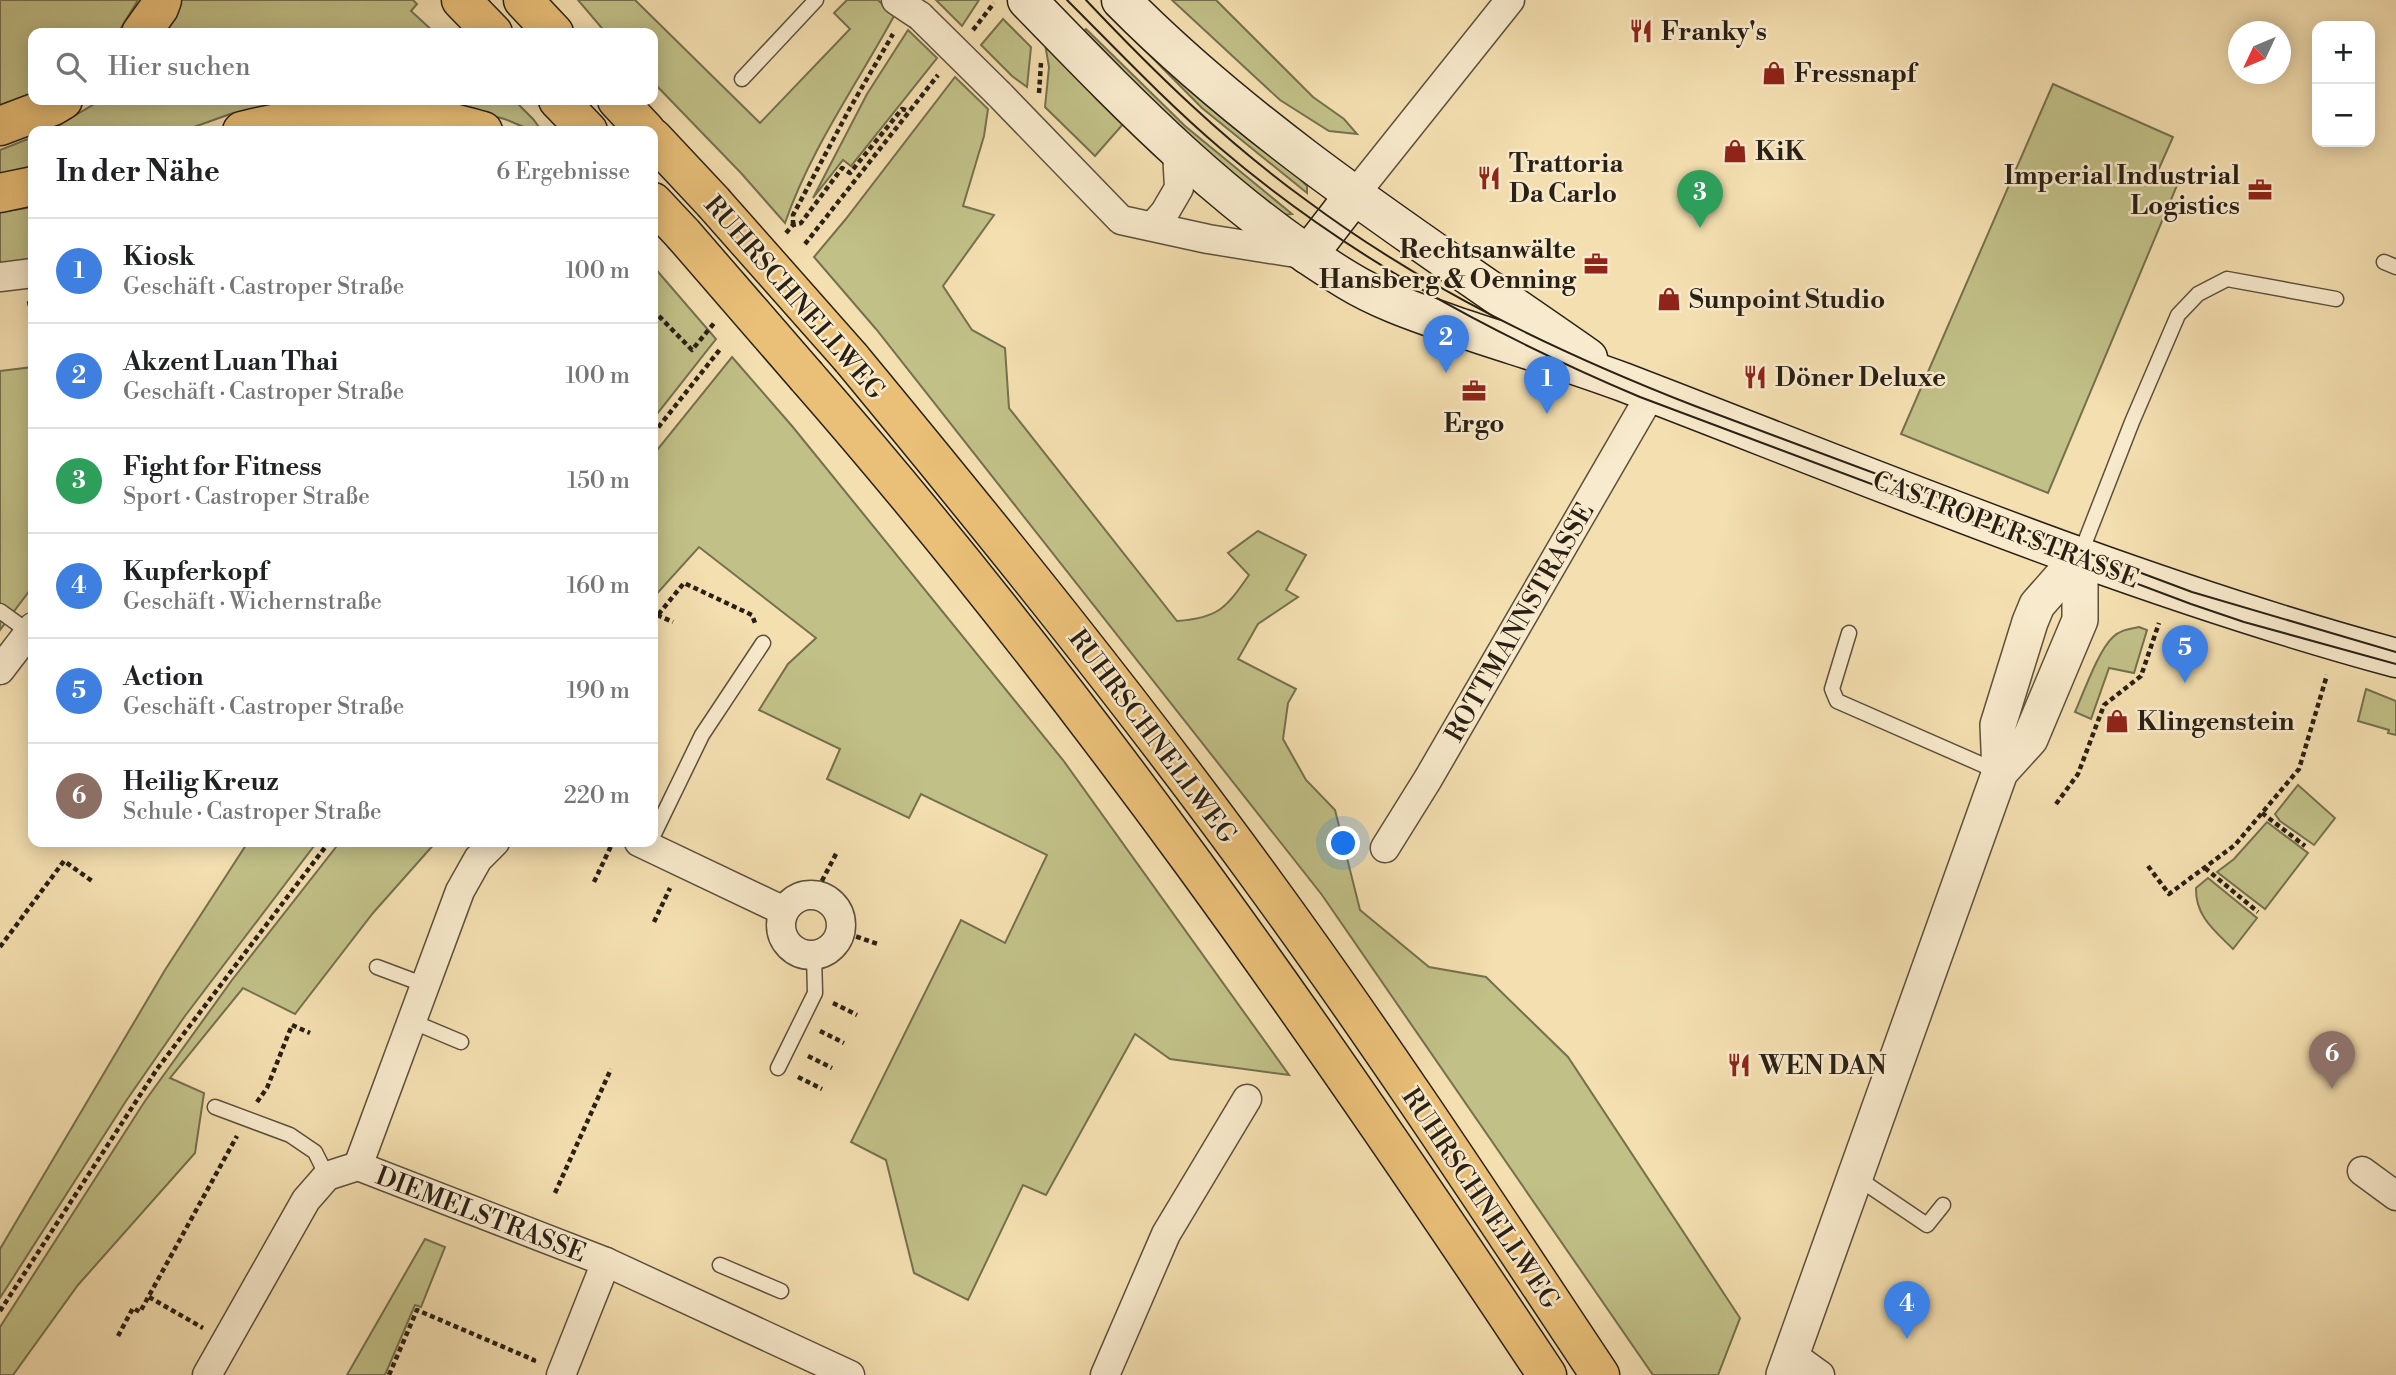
<!DOCTYPE html>
<html lang="de">
<head>
<meta charset="utf-8">
<style>
	body { margin:0; font-family:"Libre Bodoni",serif; background:#f2f2f2; color:#202124 }
	.controls { position:absolute; right:21px; top:21px; display:grid; overflow:hidden; border-radius:14px; box-shadow:0 4px 18px #0003 }
	.controls button { width:63px; height:63px; display:grid; place-items:center; padding:0; border:0; border-bottom:2px solid #e0e0e0; background:#fff; color:#202124; font:35px sans-serif }
	.compass { position:absolute; left:2228px; top:21px; width:63px; height:63px; border-radius:50%; background:#fff; box-shadow:0 4px 18px #0003; rotate:226deg }
	.you { position:absolute; left:1344px; top:844px; width:24px; height:24px; margin:-18px; border:5px solid #fff; border-radius:50%; background:#1a73e8; box-shadow:0 0 0 10px #1a73e833 }
	.badge { display:grid; place-items:center; width:46px; height:46px; border-radius:50%; background:#db2777; color:#fff; font-size:23px; font-weight:700 }
	.pin { position:absolute; translate:-50% -58px; filter:drop-shadow(0 2px 4px #0008) }
	.pin::after { content:''; position:absolute; top:37px; width:24px; height:21px; background:inherit; clip-path:polygon(0 0,100% 0,50% 100%) }
	.list { margin:0; padding:0; list-style:none }
	h2 { display:flex; justify-content:space-between; align-items:center; height:91px; margin:0; padding:0 28px; font-size:30px }
	h2 small { font-size:23px; font-weight:400; color:#757577 }
	.list li { display:grid; grid-template-columns:46px 1fr auto; gap:21px; align-items:center; box-sizing:border-box; height:105px; padding:0 28px; border-top:2px solid #e0e0e0 }
	.list b { display:block; font-size:26px; white-space:nowrap }
	.list p { margin:0; font-size:23px; white-space:nowrap; color:#757577 }
	.list em { font-size:23px; font-style:normal; color:#757577 }
	.icon { flex:none; width:38px; height:38px; fill:none; stroke:currentColor; stroke-width:2; stroke-linecap:round; stroke-linejoin:round }
	.map { position:relative; flex:none; width:2396px; height:1375px; overflow:hidden }
	.search { position:absolute; background:#fff; box-shadow:0 4px 18px #0003; left:28px; top:28px; width:630px; height:77px; display:flex; align-items:center; gap:18px; box-sizing:border-box; padding:0 24px; border-radius:14px; color:#757577; font-size:26px }
	.panel { position:absolute; background:#fff; box-shadow:0 4px 18px #0003; left:28px; top:126px; width:630px; height:721px; border-radius:14px }
	.map>svg:first-child { display:block }
</style>
</head>
<body>
<div class="map">
<svg width="2396" height="1375" viewBox="0 0 2396 1375">
	<rect width="100%" height="100%" fill="#f4dfb0"/>
	<filter id="stains"><feTurbulence type="fractalNoise" baseFrequency=".00286" numOctaves="4"/><feColorMatrix values="0 0 0 0 .2 0 0 0 0 .09 0 0 0 0 .02 0 0 0 .5 -.17"/></filter>
	<radialGradient id="worn" r=".72"><stop offset=".6" stop-color="#630" stop-opacity="0"/><stop offset="1" stop-color="#630" stop-opacity=".3"/></radialGradient>
	<g fill="#c1c087" stroke="#75704e" stroke-width="2">
		<polygon points="0,0 138,0 118,33 33,33 33,94 0,107"/>
		<polygon points="175,0 413,0 417,4 411,11 435,33 156,33"/>
		<path d="M578 0H635L760 123 850 29 834 13 847 0H878L894 16C857 84 810 150 785 223L741 173 653 82V33H606Z"/>
		<polygon points="936,0 979,0 962,26"/>
		<polygon points="1172,0 1216,0 1313,97 1344,119 1357,134 1329,131 1280,100"/>
		<polygon points="1107,12 1295,174 1307,186 1307,193 1202,108"/>
		<polygon points="1003,19 1031,47 1027,87 1012,76 981,45"/>
		<polygon points="1086,29 1185,126 1292,214 1283,215 1174,124 1084,31"/>
		<polygon points="908,30 937,58 851,166 843,160 813,198 867,94"/>
		<polygon points="1044,38 1124,123 1095,156 1045,107 1049,67"/>
		<path d="M955 77 988 109 984 136 963 206 994 215 943 286 972 330 1005 348 1009 408 1177 621C1219 618 1226 608 1249 575L1228 553 1258 531 1306 555 1286 590 1298 597 1258 624 1238 659 1296 689 1288 703 1283 739 1306 780 1335 810 1360 910 1429 967 1486 977 1568 1057 1740 1318 1718 1375H1653L1322 895 876 329 814 257 845 220Z"/>
		<polygon points="2053,84 2173,137 2157,173 2178,183 2048,493 1901,434"/>
		<polygon points="101,100 337,100 278,104 233,113 183,131 49,131"/>
		<path d="M415 100H514L533 119 542 131C526 131 516 122 501 118 472 110 445 104 415 100Z"/>
		<polygon points="33,137 33,174 0,177 0,150"/>
		<polygon points="33,207 33,260 0,264 0,212"/>
		<polygon points="653,266 716,339 653,419"/>
		<polygon points="732,357 792,426 1063,760 1289,1075 1170,1059 1135,1034 1046,1195 1023,1185 968,1300 914,1273 886,1160 851,1142 961,920 1005,943 1047,855 921,794 909,818 827,779 840,749 759,710 788,664 816,638 699,547 653,598 653,455"/>
		<polygon points="33,367 33,586 0,630 0,371"/>
		<path d="M2139 627 2147 630 2134 673 2109 668 2091 719 2075 712C2084 692 2098 651 2113 637 2120 630 2129 629 2139 627Z"/>
		<polygon points="2366,689 2396,701 2396,735 2388,733 2389,730 2358,721"/>
		<polygon points="2298,785 2335,818 2314,845 2280,821 2275,814"/>
		<polygon points="2267,822 2308,853 2265,909 2217,872 2234,859"/>
		<polygon points="248,842 317,842 185,1016 126,1101 0,1298 0,1249 165,970"/>
		<polygon points="340,842 436,842 373,913 295,1014 243,988 170,1078 204,1093 195,1153 78,1285 13,1375 0,1375 0,1327 145,1101 232,980"/>
		<path d="M2208 878 2257 918 2233 949C2215 931 2195 916 2196 888Z"/>
		<polygon points="425,1239 445,1247 421,1307 415,1305 385,1375 347,1375"/>
	</g>
	<g fill="none" stroke-linecap="round" stroke-linejoin="round">
		<g stroke="#5c503c" stroke-width="17">
			<g id="service">
				<polyline points="742,79 816,0"/>
				<polyline points="2384,262 2396,267"/>
				<polyline points="2080,555 2132,422 2178,315 2198,294 2227,279 2336,299"/>
				<polyline points="0,611 29,632"/>
				<polyline points="1849,633 1832,689 1837,701 1999,772"/>
				<polyline points="653,836 702,735 763,643"/>
				<polyline points="377,967 425,985"/>
				<polyline points="411,1021 461,1042"/>
				<polyline points="778,1068 815,993 814,955"/>
				<polyline points="215,1107 290,1135 315,1152 327,1176"/>
				<polyline points="1856,1177 1927,1225 1943,1205"/>
				<polyline points="720,1265 781,1291"/>
			</g>
		</g>
		<g stroke="#5c503c" stroke-width="31">
			<g id="minor">
				<polyline points="896,0 920,16"/>
				<polyline points="999,94 1121,220 1208,239 1302,254"/>
				<polyline points="1355,194 1510,0"/>
				<polyline points="1153,226 1165,212 1179,188 1177,151"/>
				<polyline points="0,277 33,273"/>
				<polyline points="0,670 33,627"/>
				<polyline points="639,842 784,911"/>
				<polyline points="1385,848 1428,779 1651,394"/>
				<circle cx="811" cy="925" r="30"/>
				<polyline points="358,1166 606,1262 850,1375"/>
				<polyline points="358,1166 460,891 478,859 495,842"/>
				<polyline points="2362,1171 2396,1196"/>
				<polyline points="1791,1354 1820,1375"/>
				<polyline points="207,1375 306,1200 327,1176 358,1166"/>
				<polyline points="561,1375 606,1262"/>
				<polyline points="1105,1375 1166,1234 1247,1099"/>
			</g>
		</g>
		<g stroke="#5c503c" stroke-width="38">
			<g id="tertiary">
				<polyline points="2000,772 1998,725 2030,622 2037,605 2080,556"/>
				<polyline points="1784,1375 2000,772 2030,739 2080,620 2080,556"/>
			</g>
		</g>
		<g stroke="#292015" stroke-width="41">
			<g id="secondary">
				<path d="M1027 0C1127 103 1224 205 1347 280 1383 302 1422 314 1461 328 1515 346 1569 362 1623 382 1878 480 2131 586 2396 658"/>
				<path d="M1121 0C1257 138 1431 248 1588 358"/>
				<polyline points="1308,255 1355,194"/>
			</g>
		</g>
		<g stroke="#292015" stroke-width="41">
			<g id="motorway">
				<polyline points="461,0 493,33"/>
				<polyline points="523,0 554,33"/>
				<polyline points="141,33 159,8 162,0"/>
				<polyline points="558,100 588,131"/>
				<polyline points="617,100 646,131"/>
				<polyline points="0,126 53,106 63,100"/>
				<path d="M242 131C303 115 379 107 441 120 455 123 469 127 483 131"/>
				<polyline points="653,138 713,202"/>
				<polyline points="0,193 33,186"/>
				<polyline points="653,202 683,234"/>
				<path d="M851 358C994 531 1135 705 1267 887 1383 1046 1491 1211 1600 1375"/>
				<path d="M807 377C1080 689 1318 1030 1547 1375"/>
			</g>
		</g>
		<g stroke="#292015" stroke-width="4.5" stroke-dasharray="5 3.5" stroke-linecap="butt">
			<polyline points="973,30 994,3"/>
			<polyline points="1039,93 1041,63"/>
			<polyline points="793,225 793,215 850,108 893,34"/>
			<polyline points="786,233 793,225 801,223 842,168 850,173 902,109 909,111"/>
			<polyline points="805,244 938,75"/>
			<polyline points="29,301 33,324"/>
			<polyline points="653,310 692,350 715,322"/>
			<polyline points="653,434 721,348"/>
			<polyline points="33,569 31,571 33,573"/>
			<polyline points="657,615 673,622"/>
			<polyline points="653,621 684,583 752,615 755,623"/>
			<polyline points="2056,804 2078,774 2104,705 2141,676 2159,623"/>
			<polyline points="2262,813 2305,846"/>
			<polyline points="2148,866 2169,894 2235,845 2299,769 2327,675"/>
			<polyline points="2205,868 2258,912"/>
			<polyline points="594,882 611,846"/>
			<polyline points="814,896 837,852"/>
			<polyline points="654,922 670,888"/>
			<polyline points="840,931 878,944"/>
			<polyline points="0,947 64,861 92,881"/>
			<polyline points="833,1003 857,1015"/>
			<polyline points="820,1031 844,1043"/>
			<polyline points="808,1056 832,1068"/>
			<polyline points="798,1077 822,1089"/>
			<polyline points="257,1102 267,1088 292,1025 310,1033"/>
			<polyline points="555,1193 611,1069"/>
			<polyline points="149,1297 203,1328"/>
			<polyline points="0,1311 157,1069 329,842"/>
			<polyline points="118,1336 133,1308 140,1312 237,1136"/>
			<polyline points="389,1375 417,1310 534,1360 533,1363"/>
		</g>
		<use href="#service" stroke="#f8eacc" stroke-width="14"/>
		<use href="#minor" stroke="#f8eacc" stroke-width="28"/>
		<use href="#tertiary" stroke="#f8eacc" stroke-width="35"/>
		<use href="#secondary" stroke="#f8eacc" stroke-width="38"/>
		<use href="#motorway" stroke="#eac078" stroke-width="38"/>
		<g stroke="#292015" stroke-width="2">
			<path d="M1067 0C1117 50 1166 102 1220 148 1345 255 1489 333 1640 397L2191 604 2244 622 2396 664"/>
			<path d="M1086 0C1154 72 1226 142 1306 200 1425 289 1557 352 1695 406L2192 592 2396 652"/>
		</g>
		<g stroke="#5c503c" stroke-width="31" stroke-linecap="butt">
			<polyline id="minor-bridge" points="920,16 999,94"/>
		</g>
		<g stroke="#292015" stroke-width="41" stroke-linecap="butt">
			<g id="motorway-bridge">
				<polyline points="713,202 851,358"/>
				<polyline points="683,234 807,377"/>
			</g>
		</g>
		<use href="#minor-bridge" stroke="#f8eacc" stroke-width="28"/>
		<use href="#motorway-bridge" stroke="#eac078" stroke-width="38"/>
	</g>
	<defs>
		<g id="restaurant-bare" transform="scale(1.89)"><path d="M-5-6h1v4h1v-4h1v4h1v-4h1v5L-1.5 .5V6h-2V.5L-5-1ZM5-6V6H3V1.5H1.5Q1.5-4 5-6Z" fill="#8f2418" stroke="#f8eacc" stroke-width="2.5" paint-order="stroke"/></g>
		<g id="shop-bare" transform="scale(1.89)"><path d="M-5-2.5h2.3a2.7 3.5 0 0 1 5.4 0H5L5.5 6h-11ZM-1.5-2.5h3a1.5 2.3 0 0 0-3 0Z" fill="#8f2418" stroke="#f8eacc" stroke-width="2.5" paint-order="stroke"/></g>
		<g id="office-bare" transform="scale(1.89)"><path d="M-6-3h4V-5.5h4V-3h4V5H-6ZM-1-4.5V-3h2v-1.5ZM-6 0V1H6V0Z" fill="#8f2418" stroke="#f8eacc" stroke-width="2.5" paint-order="stroke"/></g>
	</defs>
	<g fill-rule="evenodd">
		<use href="#restaurant-bare" x="1641" y="31"/>
		<use href="#shop-bare" x="1774" y="73"/>
		<use href="#shop-bare" x="1735" y="151"/>
		<use href="#restaurant-bare" x="1489" y="178"/>
		<use href="#office-bare" x="2260" y="190"/>
		<use href="#office-bare" x="1596" y="264"/>
		<use href="#shop-bare" x="1669" y="299"/>
		<use href="#restaurant-bare" x="1755" y="377"/>
		<use href="#office-bare" x="1474" y="391"/>
		<use href="#shop-bare" x="2117" y="721"/>
		<use href="#restaurant-bare" x="1739" y="1065"/>
	</g>
	<g text-anchor="middle" stroke-width="5" stroke-linejoin="round" paint-order="stroke">
		<g font-size="26" font-weight="bold" fill="#292015" stroke="#f8eacc" text-anchor="start">
			<text x="1661" y="40">Franky's</text>
			<text x="1794" y="82">Fressnapf</text>
			<text x="1755" y="160">KiK</text>
			<text x="1509" y="172">Trattoria<tspan x="1509" dy="30">Da Carlo</tspan></text>
			<text x="2240" y="184" text-anchor="end">Imperial Industrial<tspan x="2240" dy="30">Logistics</tspan></text>
			<text x="1576" y="258" text-anchor="end">Rechtsanwälte<tspan x="1576" dy="30">Hansberg &amp; Oenning</tspan></text>
			<text x="1689" y="308">Sunpoint Studio</text>
			<text x="1775" y="386">Döner Deluxe</text>
			<text x="1474" y="432" text-anchor="middle">Ergo</text>
			<text x="2137" y="730">Klingenstein</text>
			<text x="1759" y="1074">WEN DAN</text>
		</g>
		<g font-size="26" fill="#292015" stroke="#f8eacc">
			<text transform="translate(795 297) rotate(49)" y="9">RUHRSCHNELLWEG</text>
			<text transform="translate(2006 529) rotate(21)" y="9">CASTROPER STRASSE</text>
			<text transform="translate(1519 622) rotate(-60)" y="9">ROTTMANNSTRASSE</text>
			<text transform="translate(1153 736) rotate(53)" y="9">RUHRSCHNELLWEG</text>
			<text transform="translate(1481 1198) rotate(56)" y="9">RUHRSCHNELLWEG</text>
			<text transform="translate(481 1214) rotate(21)" y="9">DIEMELSTRASSE</text>
		</g>
	</g>
	<rect width="100%" height="100%" filter="url(#stains)"/>
	<rect width="100%" height="100%" fill="url(#worn)"/>
</svg>
<div class="controls">
<button>+</button>
<button>−</button>
</div>
<svg class="compass" viewBox="-18 -18 36 36"><path d="M0-13l5 13h-10z" fill="#e53935"/><path d="M0 13l5-13h-10z" fill="#757577"/></svg>
<div class="you"></div>
<div class="pin badge" style="left:1547px;top:414px;background:#3f7fe0">1</div>
<div class="pin badge" style="left:1446px;top:373px;background:#3f7fe0">2</div>
<div class="pin badge" style="left:1700px;top:228px;background:#2e9e5b">3</div>
<div class="pin badge" style="left:1907px;top:1339px;background:#3f7fe0">4</div>
<div class="pin badge" style="left:2185px;top:683px;background:#3f7fe0">5</div>
<div class="pin badge" style="left:2332px;top:1089px;background:#8d6e63">6</div>
<div class="search"><svg class="icon" aria-label="search" viewBox="0 0 24 24"><circle cx="10" cy="10" r="6"/><path d="M15 15l6 6"/></svg>Hier suchen</div>
<section class="panel">
<h2>In der Nähe<small>6 Ergebnisse</small></h2>
<ul class="list">
<li><span class="badge" style="background:#3f7fe0">1</span><div><b>Kiosk</b><p>Geschäft · Castroper Straße</p></div><em>100 m</em></li>
<li><span class="badge" style="background:#3f7fe0">2</span><div><b>Akzent Luan Thai</b><p>Geschäft · Castroper Straße</p></div><em>100 m</em></li>
<li><span class="badge" style="background:#2e9e5b">3</span><div><b>Fight for Fitness</b><p>Sport · Castroper Straße</p></div><em>150 m</em></li>
<li><span class="badge" style="background:#3f7fe0">4</span><div><b>Kupferkopf</b><p>Geschäft · Wichernstraße</p></div><em>160 m</em></li>
<li><span class="badge" style="background:#3f7fe0">5</span><div><b>Action</b><p>Geschäft · Castroper Straße</p></div><em>190 m</em></li>
<li><span class="badge" style="background:#8d6e63">6</span><div><b>Heilig Kreuz</b><p>Schule · Castroper Straße</p></div><em>220 m</em></li>
</ul>
</section>
</div>
</body>
</html>
